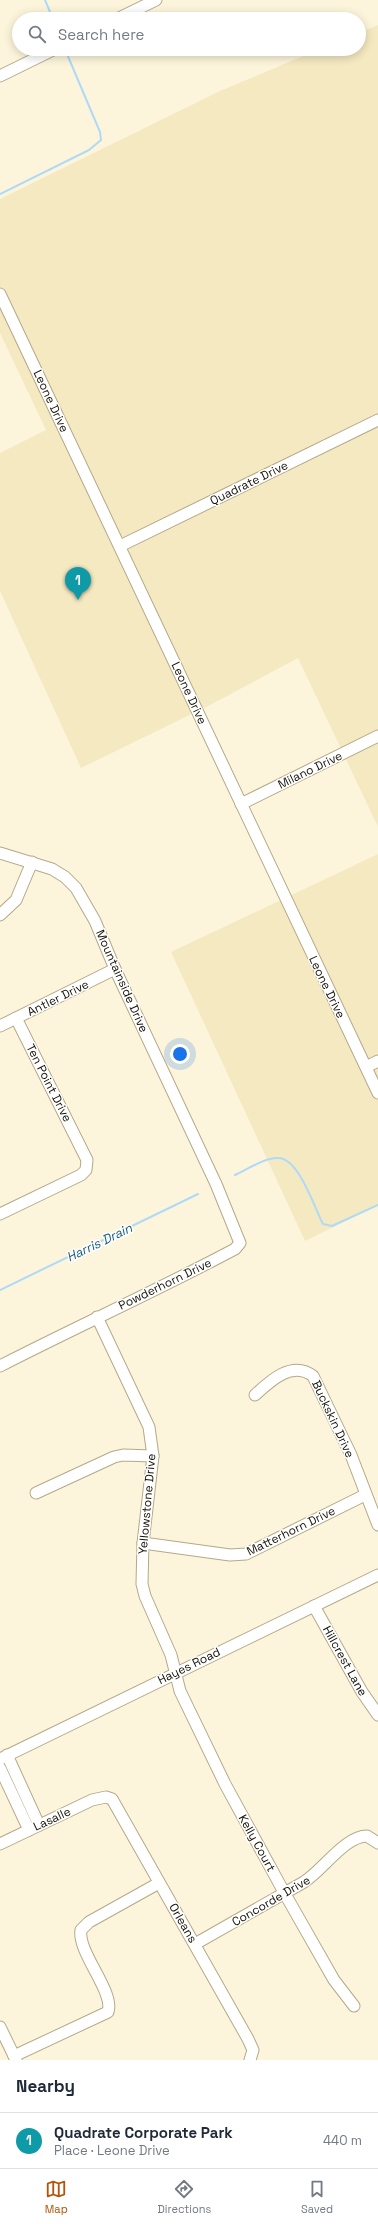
<!DOCTYPE html>
<html lang="en">
<head>
<meta charset="utf-8">
<style>
	body { margin:0; font-family:"Space Grotesk",sans-serif; background:#f6f6f7; color:#1f2937 }
	.you { position:absolute; left:180px; top:1054px; width:14px; height:14px; margin:-10px; border:3px solid #fff; border-radius:50%; background:#1a73e8; box-shadow:0 0 0 6px #1a73e833 }
	.badge { display:grid; place-items:center; width:26px; height:26px; border-radius:50%; background:#b45309; color:#fff; font-size:13px; font-weight:700 }
	.pin { position:absolute; translate:-50% -33px; filter:drop-shadow(0 1px 2px #0008) }
	.pin::after { content:''; position:absolute; top:21px; width:14px; height:12px; background:inherit; clip-path:polygon(0 0,100% 0,50% 100%) }
	.list { margin:0; padding:0; list-style:none }
	h2 { display:flex; justify-content:space-between; align-items:center; height:52px; margin:0; padding:0 16px; font-size:17px }
	h2 small { font-size:13px; font-weight:400; color:#747a83 }
	.list li { display:grid; grid-template-columns:26px 1fr auto; gap:12px; align-items:center; box-sizing:border-box; height:56px; padding:0 16px; border-top:1px solid #e0e1e3 }
	.list b { display:block; font-size:15px; white-space:nowrap }
	.list p { margin:0; font-size:13px; white-space:nowrap; color:#747a83 }
	.list em { font-size:13px; font-style:normal; color:#747a83 }
	.icon { flex:none; width:22px; height:22px; fill:none; stroke:currentColor; stroke-width:2; stroke-linecap:round; stroke-linejoin:round }
	.map { position:relative; flex:none; width:378px; height:2060px; overflow:hidden }
	.search { position:absolute; background:#fff; box-shadow:0 2px 10px #0003; left:12px; right:12px; top:12px; height:44px; display:flex; align-items:center; gap:10px; box-sizing:border-box; padding:0 14px; border-radius:22px; color:#747a83; font-size:15px }
	.sheet { height:108px; background:#fff }
	nav { display:flex; justify-content:space-around; align-items:center; box-sizing:border-box; height:56px; border-top:1px solid #e0e1e3; background:#fff; font-size:11px; color:#747a83 }
	nav a { display:grid; justify-items:center; gap:2px }
	nav .on { color:#b45309 }
	.map>svg:first-child { display:block }
</style>
</head>
<body>
<div class="map">
<svg width="378" height="2060" viewBox="0 0 378 2060">
	<rect width="100%" height="100%" fill="#fdf5db"/>
	<g fill="#f5e9c1">
		<polygon points="378,25 378,827 298,658 210,705 81,768 0,591 0,453 46,430 0,333 0,199 220,91 320,49 359,49 359,33"/>
		<polygon points="378,854 378,1205 305,1241 171,952"/>
	</g>
	<g fill="none" stroke-linecap="round" stroke-linejoin="round">
		<g stroke="#aedaf7" stroke-width="2">
			<polyline points="45,0 53,19"/>
			<polyline points="0,194 89,150 101,140 100,132 67,54"/>
			<path d="M235 1175C246 1170 266 1157 278 1158 299 1158 314 1207 323 1224L332 1226 378 1205"/>
			<polyline points="0,1290 198,1194"/>
		</g>
		<g stroke="#b3a98a" stroke-width="13">
			<g id="minor">
				<polyline points="117,19 156,0"/>
				<polyline points="0,76 55,49"/>
				<polyline points="0,294 378,1093"/>
				<polyline points="120,546 378,420"/>
				<polyline points="241,804 378,736"/>
				<path d="M0 853 52 869 65 877 76 888 95 921 115 969 216 1184 240 1243 235 1249C158 1290 78 1326 0 1366"/>
				<polyline points="0,915 16,900 32,862"/>
				<polyline points="0,1026 115,969"/>
				<polyline points="366,1067 378,1061"/>
				<polyline points="0,1214 81,1175 86,1170 87,1160 16,1018"/>
				<polyline points="97,1317 149,1427 153,1456 143,1543 142,1584 145,1596 171,1655 180,1691 225,1784 285,1894 334,1980 354,2006"/>
				<path d="M255 1395C270 1381 292 1360 313 1376L351 1455 378 1525"/>
				<polyline points="36,1493 114,1457 123,1455 153,1456"/>
				<polyline points="143,1543 230,1555 246,1554 365,1495"/>
				<polyline points="314,1606 362,1692 378,1715"/>
				<polyline points="7,1755 39,1825"/>
				<polyline points="0,1759 378,1575"/>
				<polyline points="0,1768 29,1830"/>
				<polyline points="0,1844 92,1800 106,1797 112,1799 248,2039 253,2050 250,2060"/>
				<path d="M195 1944 304 1882C323 1870 345 1836 367 1836L378 1843"/>
				<polyline points="0,2027 16,2060"/>
				<path d="M14 2056 108 2012C115 1992 77 1952 81 1930L89 1922 159 1883"/>
			</g>
		</g>
		<use href="#minor" stroke="#fff" stroke-width="11"/>
	</g>
	<g text-anchor="middle" stroke-width="3" stroke-linejoin="round" paint-order="stroke">
		<g font-size="12" fill="#151106" stroke="#fff">
			<text transform="translate(51 401) rotate(65)" y="4">Leone Drive</text>
			<text transform="translate(249 483) rotate(-26)" y="4">Quadrate Drive</text>
			<text transform="translate(189 693) rotate(65)" y="4">Leone Drive</text>
			<text transform="translate(310 770) rotate(-26)" y="4">Milano Drive</text>
			<text transform="translate(122 981) rotate(66)" y="4">Mountainside Drive</text>
			<text transform="translate(327 987) rotate(64)" y="4">Leone Drive</text>
			<text transform="translate(58 998) rotate(-26)" y="4">Antler Drive</text>
			<text transform="translate(49 1083) rotate(63)" y="4">Ten Point Drive</text>
			<text transform="translate(165 1284) rotate(-26)" y="4">Powderhorn Drive</text>
			<text transform="translate(333 1419) rotate(65)" y="4">Buckskin Drive</text>
			<text transform="translate(147 1504) rotate(-85)" y="4">Yellowstone Drive</text>
			<text transform="translate(291 1531) rotate(-26)" y="4">Matterhorn Drive</text>
			<text transform="translate(345 1661) rotate(61)" y="4">Hillcrest Lane</text>
			<text transform="translate(189 1666) rotate(-26)" y="4">Hayes Road</text>
			<text transform="translate(52 1819) rotate(-25)" y="4">Lasalle</text>
			<text transform="translate(257 1843) rotate(61)" y="4">Kelly Court</text>
			<text transform="translate(271 1901) rotate(-30)" y="4">Concorde Drive</text>
			<text transform="translate(183 1923) rotate(60)" y="4">Orleans</text>
		</g>
		<g font-size="13" font-style="italic" fill="#155c83" stroke="#fff">
			<text transform="translate(99 1242) rotate(-26)" y="5">Harris Drain</text>
		</g>
	</g>
</svg>
<div class="you"></div>
<div class="pin badge" style="left:78px;top:600px;background:#0f9aa8">1</div>
<div class="search"><svg class="icon" aria-label="search" viewBox="0 0 24 24"><circle cx="10" cy="10" r="6"/><path d="M15 15l6 6"/></svg>Search here</div>
</div>
<section class="sheet">
<h2>Nearby<small></small></h2>
<ul class="list">
<li><span class="badge" style="background:#0f9aa8">1</span><div><b>Quadrate Corporate Park</b><p>Place · Leone Drive</p></div><em>440 m</em></li>
</ul>
</section>
<nav>
<a class="on"><svg class="icon" aria-label="map" viewBox="0 0 24 24"><path d="M3 6l6-2 6 2 6-2v14l-6 2-6-2-6 2zM9 4v14M15 6v14"/></svg>Map</a>
<a><svg class="icon" aria-label="directions" viewBox="0 0 24 24"><path d="M12 3l9 9-9 9-9-9zM9 14v-3h6M13 9l2 2-2 2"/></svg>Directions</a>
<a><svg class="icon" aria-label="saved" viewBox="0 0 24 24"><path d="M7 4h10v16l-5-4-5 4z"/></svg>Saved</a>
</nav>
</body>
</html>
